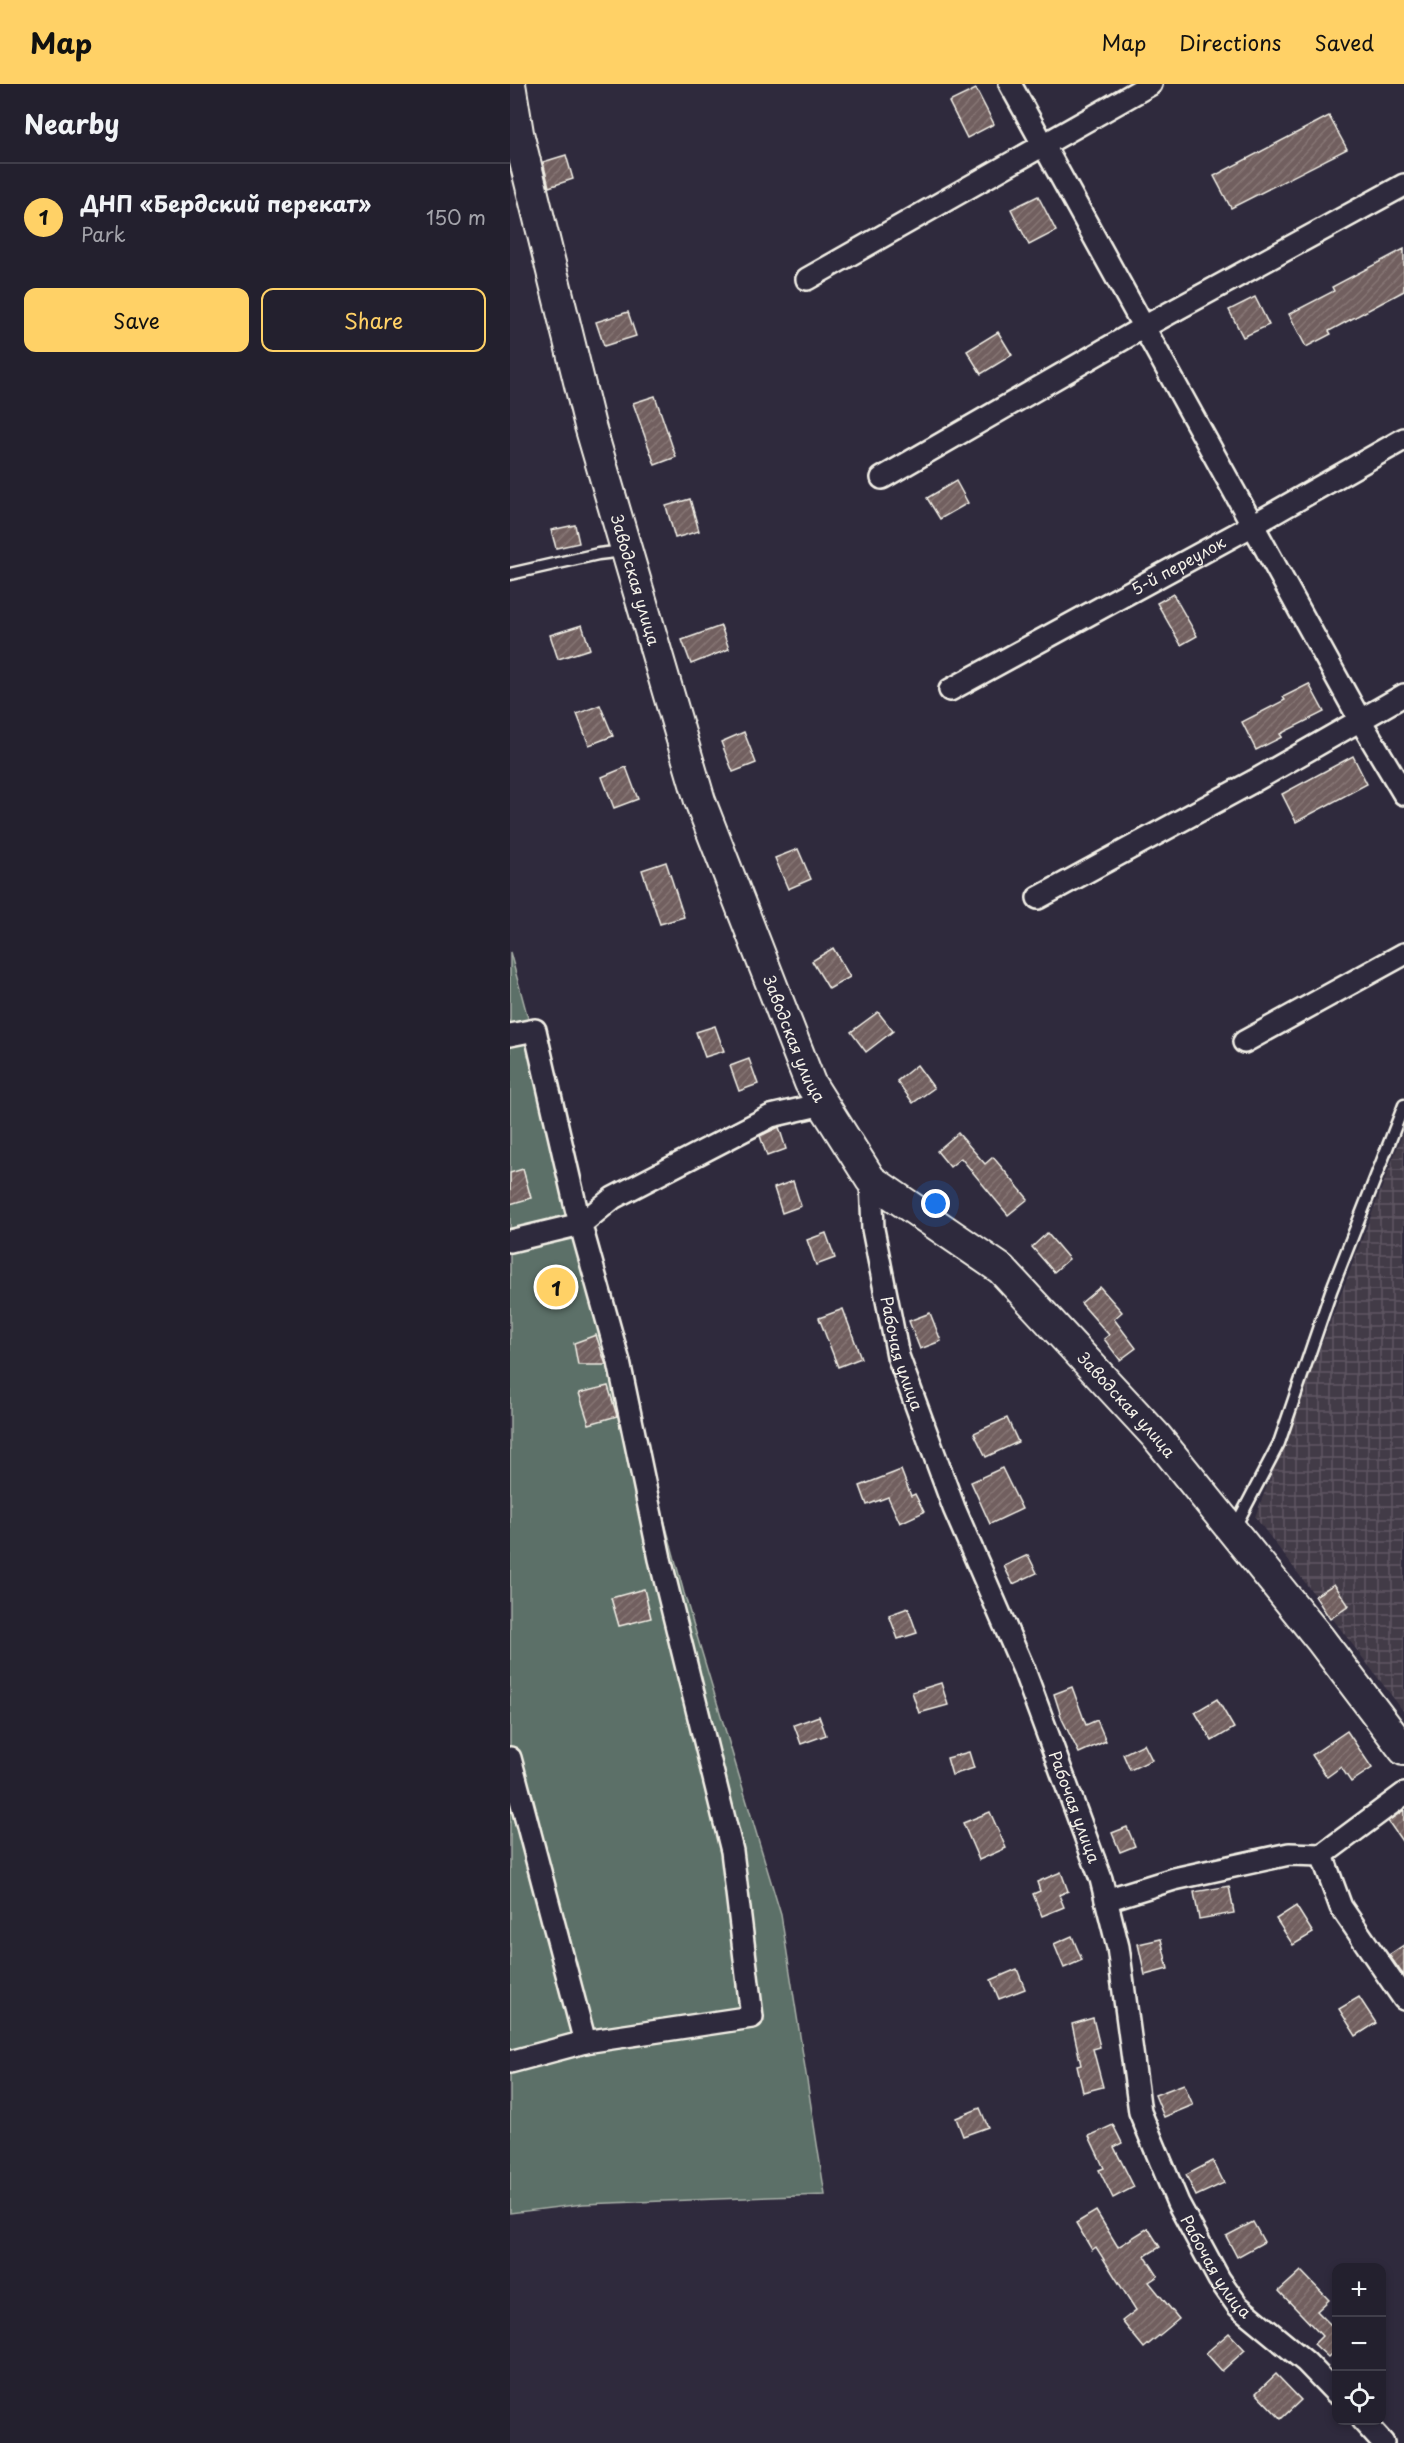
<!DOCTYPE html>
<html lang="en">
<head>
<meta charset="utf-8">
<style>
	body { margin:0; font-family:"Playpen Sans",sans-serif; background:#2f2d3a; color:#f1f3f6 }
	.controls { position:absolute; right:18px; bottom:18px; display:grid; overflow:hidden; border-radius:12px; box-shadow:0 3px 9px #0003 }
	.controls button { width:54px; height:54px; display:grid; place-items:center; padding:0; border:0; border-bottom:2px solid #403e4a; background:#23202e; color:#f1f3f6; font:30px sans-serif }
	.you { position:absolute; left:426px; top:1120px; width:21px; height:21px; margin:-15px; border:4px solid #fff; border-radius:50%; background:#1a73e8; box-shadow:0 0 0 9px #1a73e833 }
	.badge { display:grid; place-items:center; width:39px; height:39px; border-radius:50%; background:#ffd166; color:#111; font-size:20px; font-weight:700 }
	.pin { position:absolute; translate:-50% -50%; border:3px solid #fff; box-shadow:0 2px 6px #0006 }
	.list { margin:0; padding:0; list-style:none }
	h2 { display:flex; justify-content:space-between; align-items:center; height:78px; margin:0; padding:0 24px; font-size:26px }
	h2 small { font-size:20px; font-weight:400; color:#a3a3aa }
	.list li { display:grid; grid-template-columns:39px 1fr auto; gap:18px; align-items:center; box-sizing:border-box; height:108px; padding:0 24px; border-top:2px solid #403e4a }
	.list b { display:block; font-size:22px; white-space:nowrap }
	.list p { margin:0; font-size:20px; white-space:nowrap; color:#a3a3aa }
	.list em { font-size:20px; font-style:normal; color:#a3a3aa }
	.actions { display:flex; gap:12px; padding:18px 24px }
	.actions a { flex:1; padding:14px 0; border:2px solid #ffd166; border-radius:12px; text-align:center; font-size:21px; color:#ffd166 }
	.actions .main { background:#ffd166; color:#111 }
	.icon { flex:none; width:33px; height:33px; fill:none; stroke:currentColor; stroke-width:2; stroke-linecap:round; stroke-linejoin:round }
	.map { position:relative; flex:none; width:894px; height:2359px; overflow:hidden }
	header { display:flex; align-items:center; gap:36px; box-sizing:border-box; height:84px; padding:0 30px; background:#ffd166; color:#111 }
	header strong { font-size:28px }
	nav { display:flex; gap:33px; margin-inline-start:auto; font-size:21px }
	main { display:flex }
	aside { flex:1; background:#23202e }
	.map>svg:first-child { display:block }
</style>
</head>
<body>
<header>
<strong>Map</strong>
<nav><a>Map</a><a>Directions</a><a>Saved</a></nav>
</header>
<main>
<aside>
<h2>Nearby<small></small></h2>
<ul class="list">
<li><span class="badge">1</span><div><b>ДНП «Бердский перекат»</b><p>Park</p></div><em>150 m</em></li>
</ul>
<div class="actions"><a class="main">Save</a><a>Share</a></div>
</aside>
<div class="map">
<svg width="894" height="2359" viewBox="0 0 894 2359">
	<defs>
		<pattern id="industrial-grid" width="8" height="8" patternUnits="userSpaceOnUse" patternTransform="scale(1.5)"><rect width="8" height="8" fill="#433a47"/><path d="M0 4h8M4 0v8" fill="none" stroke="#5f5762"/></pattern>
		<pattern id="building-hatch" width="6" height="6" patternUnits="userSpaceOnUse" patternTransform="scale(1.5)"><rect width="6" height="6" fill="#715f5e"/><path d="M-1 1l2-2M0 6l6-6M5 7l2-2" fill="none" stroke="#867675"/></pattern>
	</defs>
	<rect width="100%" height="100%" fill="#2f2a3d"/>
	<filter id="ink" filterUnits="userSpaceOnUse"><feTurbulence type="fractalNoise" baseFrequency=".0167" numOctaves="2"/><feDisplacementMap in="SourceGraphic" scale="12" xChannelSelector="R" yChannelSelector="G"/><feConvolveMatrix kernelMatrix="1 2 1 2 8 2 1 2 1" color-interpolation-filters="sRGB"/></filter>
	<g filter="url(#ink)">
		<polygon fill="url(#industrial-grid)" points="894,1046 894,1628 745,1433"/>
		<polygon fill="#5c6f67" stroke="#a8b0a8" stroke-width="1.5" points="0,868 174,1509 271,1831 315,2111 73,2120 0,2129"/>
		<g fill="url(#building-hatch)" stroke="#f4f1e8" stroke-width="1.5">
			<polygon points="466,5 484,40 457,54 439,18"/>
			<polygon points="819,32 837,65 721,124 704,92"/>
			<polygon points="56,71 63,95 39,103 33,78"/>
			<polygon points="528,112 546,147 519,161 501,125"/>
			<polygon points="894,165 894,207 819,247 821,250 796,263 779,230 824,207 822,203"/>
			<polygon points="745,213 759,241 733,253 719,226"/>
			<polygon points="118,228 126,252 94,262 86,238"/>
			<polygon points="488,248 502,271 471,290 457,267"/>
			<polygon points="145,312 166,373 145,381 123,319"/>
			<polygon points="446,397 458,419 430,435 417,414"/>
			<polygon points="180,415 189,447 165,454 156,422"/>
			<polygon points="65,441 69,459 46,464 41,446"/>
			<polygon points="663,510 687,552 671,561 647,519"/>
			<polygon points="72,541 80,565 48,575 40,551"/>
			<polygon points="211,542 219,565 181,580 172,556"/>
			<polygon points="799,600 814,628 770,650 772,653 746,666 732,638 775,616 773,613"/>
			<polygon points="90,621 103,652 79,661 67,630"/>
			<polygon points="234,648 246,679 223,688 211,658"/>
			<polygon points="843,672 857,700 786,738 772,710"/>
			<polygon points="116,683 128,715 104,724 92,693"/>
			<polygon points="288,765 301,795 278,805 265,774"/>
			<polygon points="156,778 174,833 150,840 132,786"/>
			<polygon points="323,864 340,893 319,905 302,877"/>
			<polygon points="368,928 383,947 356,968 341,948"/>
			<polygon points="205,942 214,967 195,973 186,948"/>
			<polygon points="239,975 248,1000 229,1007 220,982"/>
			<polygon points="407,981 424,1004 403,1019 387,997"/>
			<polygon points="269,1043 276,1065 257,1072 250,1052"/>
			<polygon points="448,1049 475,1080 483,1073 518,1115 498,1131 451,1074 440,1083 427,1067"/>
			<polygon points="13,1085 21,1114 0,1120 0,1089"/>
			<polygon points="283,1097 291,1122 272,1129 264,1104"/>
			<polygon points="316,1149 325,1174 306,1181 297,1156"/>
			<polygon points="537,1149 559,1175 544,1188 522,1163"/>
			<polygon points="590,1203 612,1228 604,1235 626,1264 610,1276 594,1255 599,1251 571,1219"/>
			<polygon points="333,1225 351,1274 328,1283 309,1234"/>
			<polygon points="420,1229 431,1257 410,1265 399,1237"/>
			<polygon points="86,1251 96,1281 68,1281 64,1259"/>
			<polygon points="98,1302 107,1332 79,1340 69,1309"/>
			<polygon points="497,1334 508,1358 476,1373 464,1349"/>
			<polygon points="492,1384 512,1425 480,1440 461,1398"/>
			<polygon points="391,1386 401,1412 405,1410 414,1428 390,1439 378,1413 357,1421 350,1402"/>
			<polygon points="518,1471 527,1489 503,1500 494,1482"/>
			<polygon points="824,1500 839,1522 820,1535 805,1512"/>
			<polygon points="134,1505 141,1534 109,1542 101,1514"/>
			<polygon points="398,1524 407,1549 388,1555 379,1531"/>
			<polygon points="431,1599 438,1621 409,1629 402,1608"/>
			<polygon points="562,1603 576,1641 587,1636 596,1657 569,1669 552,1635 544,1610"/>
			<polygon points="707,1615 724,1644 702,1657 685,1628"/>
			<polygon points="309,1632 316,1651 291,1660 284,1641"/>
			<polygon points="837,1647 862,1684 841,1698 831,1683 817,1693 802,1671"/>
			<polygon points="634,1660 642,1676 620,1686 613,1670"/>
			<polygon points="459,1668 464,1684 442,1691 437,1674"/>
			<polygon points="894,1726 894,1760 878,1737"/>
			<polygon points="480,1728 496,1764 469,1776 453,1739"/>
			<polygon points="617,1743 625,1762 610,1768 602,1749"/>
			<polygon points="551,1788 558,1807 549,1811 554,1823 532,1832 523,1810 530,1807 527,1798"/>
			<polygon points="719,1802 724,1829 689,1835 684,1808"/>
			<polygon points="786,1822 803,1849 783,1861 766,1835"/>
			<polygon points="562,1852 572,1876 554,1884 544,1860"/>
			<polygon points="651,1855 658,1885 635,1891 628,1860"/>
			<polygon points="894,1861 894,1892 879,1871"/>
			<polygon points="507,1885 515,1905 489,1915 481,1896"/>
			<polygon points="849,1913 866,1939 846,1952 829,1925"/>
			<polygon points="583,1934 590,1963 583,1965 593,2003 573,2008 567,1982 571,1981 562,1940"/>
			<polygon points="674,2000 683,2021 654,2033 645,2011"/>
			<polygon points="470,2024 478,2043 453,2052 446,2034"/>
			<polygon points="603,2041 612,2059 604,2063 624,2103 603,2114 589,2086 594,2084 579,2052"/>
			<polygon points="703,2077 714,2099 686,2112 676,2091"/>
			<polygon points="586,2127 608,2163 638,2144 650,2163 635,2172 648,2192 639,2198 669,2235 634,2264 612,2237 626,2226 586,2163 582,2166 566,2139"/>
			<polygon points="743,2138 754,2158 727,2173 716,2152"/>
			<polygon points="791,2187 819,2216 807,2227 821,2241 826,2236 826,2267 825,2266 818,2273 804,2260 812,2252 769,2207"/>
			<polygon points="719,2249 735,2266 712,2287 696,2269"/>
			<polygon points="766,2290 791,2316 771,2335 746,2309"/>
		</g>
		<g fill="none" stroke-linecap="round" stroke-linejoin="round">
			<g stroke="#f4f1e8" stroke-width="15">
				<g id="lane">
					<polyline points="0,490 88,470 114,467"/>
					<polyline points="725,1443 769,1359 821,1207 894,1021"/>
				</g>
			</g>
			<g stroke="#f4f1e8" stroke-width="26">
				<g id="street">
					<polyline points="500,0 850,636 894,710"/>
					<polyline points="297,195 641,0"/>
					<polyline points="372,394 634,243 894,101"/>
					<path id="s1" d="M440 606 743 441 894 355"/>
					<polyline points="528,814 744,697 894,611"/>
					<polyline points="0,951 25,946 66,1124 109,1278 150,1475 222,1767 242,1933 75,1958 0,1978"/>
					<polyline points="734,958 894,870"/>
					<path id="s2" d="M361 1096 363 1145 388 1272 444 1424 514 1586 591 1795 608 1863 630 2028 668 2119 709 2195 728 2222 796 2278 826 2309"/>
					<polyline points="0,1157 71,1140 103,1114 261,1032 313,1020"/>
					<polyline points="0,1674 75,1958"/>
					<polyline points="812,1771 831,1823 894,1915"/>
					<polyline points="596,1816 664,1795 779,1770 812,1771 894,1710"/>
					<polyline points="852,2336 873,2359"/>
				</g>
			</g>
			<g stroke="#f4f1e8" stroke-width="34">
				<g id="secondary">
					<path id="s3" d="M0 0 8 49 80 342 190 717 300 999 361 1096 491 1185 646 1352 810 1555 894 1666"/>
				</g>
			</g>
			<use href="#lane" stroke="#2f2a3d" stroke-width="10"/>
			<use href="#street" stroke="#2f2a3d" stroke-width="21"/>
			<use href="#secondary" stroke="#2f2a3d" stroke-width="30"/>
		</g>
	</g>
	<g text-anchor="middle" stroke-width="6" stroke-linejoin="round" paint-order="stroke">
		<g font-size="16" fill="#f4f1e8" stroke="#2f2a3d">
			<text dy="6" stroke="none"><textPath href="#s1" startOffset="260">5-й переулок</textPath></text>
			<text dy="6" stroke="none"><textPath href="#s3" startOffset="512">Заводская улица</textPath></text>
			<text dy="6" stroke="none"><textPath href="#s3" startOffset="998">Заводская улица</textPath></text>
			<text dy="6" stroke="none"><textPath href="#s2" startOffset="177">Рабочая улица</textPath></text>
			<text dy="6" stroke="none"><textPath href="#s3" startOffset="1502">Заводская улица</textPath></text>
			<text dy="6" stroke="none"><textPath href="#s2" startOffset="663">Рабочая улица</textPath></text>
			<text dy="6" stroke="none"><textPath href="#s2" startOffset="1149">Рабочая улица</textPath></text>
		</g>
	</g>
</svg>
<div class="controls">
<button>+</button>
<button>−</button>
<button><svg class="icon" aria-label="locate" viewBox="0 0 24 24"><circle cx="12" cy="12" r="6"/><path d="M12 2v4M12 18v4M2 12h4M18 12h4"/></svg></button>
</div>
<div class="you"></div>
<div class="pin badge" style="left:46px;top:1203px">1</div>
</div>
</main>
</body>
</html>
